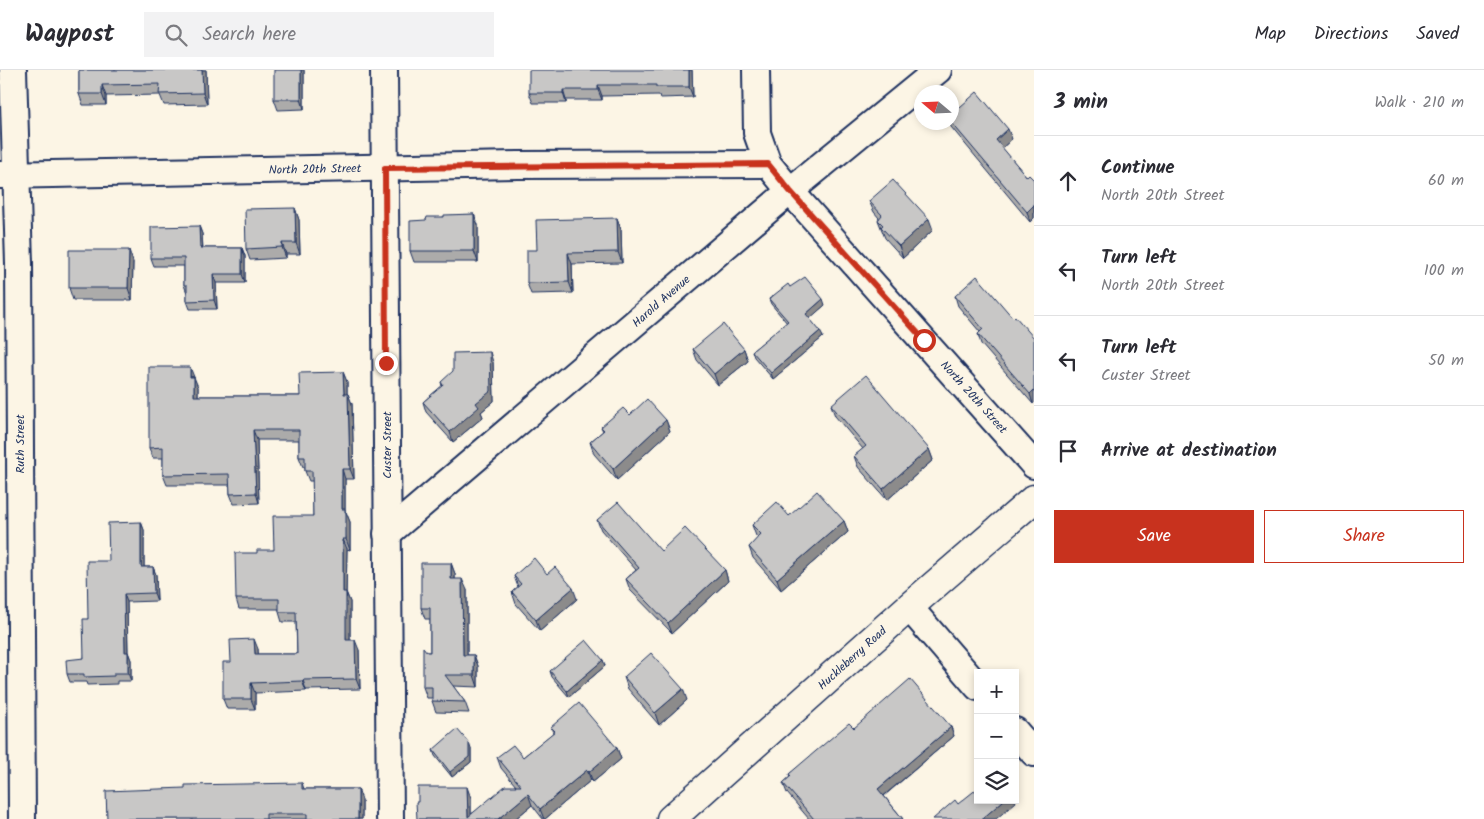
<!DOCTYPE html>
<html lang="en">
<head>
<meta charset="utf-8">
<style>
	body { margin:0; font-family:Kalam,sans-serif; background:#f2f2f3; color:#2b2b33 }
	.controls { position:absolute; right:15px; bottom:15px; display:grid; overflow:hidden; border-radius:0px; box-shadow:0 2px 8px #0003 }
	.controls button { width:45px; height:45px; display:grid; place-items:center; padding:0; border:0; border-bottom:1px solid #e1e1e2; background:#fff; color:#2b2b33; font:25px sans-serif }
	.compass { position:absolute; left:914px; top:15px; width:45px; height:45px; border-radius:50%; background:#fff; box-shadow:0 2px 8px #0003; rotate:289deg }
	.stop { position:absolute; width:15px; height:15px; margin:-11px; border:4px solid #c8321e; border-radius:50%; background:#fff }
	.stop.end { background:#c8321e; border-color:#fff; box-shadow:0 1px 5px #0008 }
	.list { margin:0; padding:0; list-style:none }
	h2 { display:flex; justify-content:space-between; align-items:center; height:65px; margin:0; padding:0 20px; font-size:21px }
	h2 small { font-size:16px; font-weight:400; color:#7c7c81 }
	.list li { display:grid; grid-template-columns:32px 1fr auto; gap:15px; align-items:center; box-sizing:border-box; height:90px; padding:0 20px; border-top:1px solid #e1e1e2 }
	.list b { display:block; font-size:19px; white-space:nowrap }
	.list p { margin:0; font-size:16px; white-space:nowrap; color:#7c7c81 }
	.list em { font-size:16px; font-style:normal; color:#7c7c81 }
	.actions { display:flex; gap:10px; padding:15px 20px }
	.actions a { flex:1; padding:11px 0; border:1px solid #c8321e; border-radius:0px; text-align:center; font-size:18px; color:#c8321e }
	.actions .main { background:#c8321e; color:#fff }
	.icon { flex:none; width:28px; height:28px; fill:none; stroke:currentColor; stroke-width:2; stroke-linecap:round; stroke-linejoin:round }
	.map { position:relative; flex:none; width:1034px; height:749px; overflow:hidden }
	header { display:flex; align-items:center; gap:30px; box-sizing:border-box; height:70px; padding:0 25px; background:#fff; border-bottom:1px solid #e1e1e2 }
	header strong { font-size:24px }
	nav { display:flex; gap:28px; margin-inline-start:auto; font-size:18px }
	.search { width:350px; height:45px; background:#f2f2f3; display:flex; align-items:center; gap:12px; box-sizing:border-box; padding:0 18px; border-radius:0px; color:#7c7c81; font-size:19px }
	main { display:flex }
	aside { flex:1; background:#fff }
	.map>svg:first-child { display:block }
</style>
</head>
<body>
<header>
<strong>Waypost</strong>
<div class="search"><svg class="icon" aria-label="search" viewBox="0 0 24 24"><circle cx="10" cy="10" r="6"/><path d="M15 15l6 6"/></svg>Search here</div>
<nav><a>Map</a><a>Directions</a><a>Saved</a></nav>
</header>
<main>
<div class="map">
<svg width="1034" height="749" viewBox="0 0 1034 749">
	<rect width="100%" height="100%" fill="#fcf5e5"/>
	<filter id="ink" filterUnits="userSpaceOnUse"><feTurbulence type="fractalNoise" baseFrequency=".02" numOctaves="2"/><feDisplacementMap in="SourceGraphic" scale="10" xChannelSelector="R" yChannelSelector="G"/><feConvolveMatrix kernelMatrix="1 2 1 2 8 2 1 2 1" color-interpolation-filters="sRGB"/></filter>
	<g filter="url(#ink)">
		<g fill="none" stroke-linecap="round" stroke-linejoin="round">
			<g stroke="#1b2f5e" stroke-width="30">
				<g id="minor">
					<polyline points="13,0 19,193 22,749"/>
					<polyline points="384,0 390,749"/>
					<polyline points="756,0 757,63 768,94 790,121 1034,395"/>
					<polyline points="0,105 519,95 768,94"/>
					<polyline points="387,464 790,121 938,0"/>
					<polyline points="909,537 978,617"/>
					<polyline points="1015,661 1034,683"/>
				</g>
			</g>
			<g stroke="#1b2f5e" stroke-width="31">
				<polyline id="tertiary" points="671,749 909,537 1034,429"/>
			</g>
			<use href="#minor" stroke="#fcf5e5" stroke-width="26"/>
			<use href="#tertiary" stroke="#fcf5e5" stroke-width="28"/>
		</g>
		<g fill="#acabaa" stroke="#1b2f5e">
			<polygon points="79,0 206,0 207,34 164,35 160,25 106,26 106,35 83,35 79,24"/>
			<polygon points="304,0 304,39 278,40 274,29"/>
			<polygon points="692,0 693,27 660,28 659,25 602,26 602,30 566,30 566,33 533,33 529,23"/>
			<polygon points="949,52 952,52 1012,69 1002,78 1027,107 1034,110 1034,148 1030,152 951,57"/>
			<polygon points="869,131 933,160 903,188 885,168 878,150 879,148 874,142"/>
			<polygon points="295,138 299,150 300,184 286,184 286,188 250,190 246,179"/>
			<polygon points="474,144 478,155 478,192 414,192 410,181 426,150 444,147"/>
			<polygon points="617,148 621,160 622,193 572,194 573,223 531,224 527,213 537,180"/>
			<polygon points="199,156 202,164 203,178 242,178 245,186 245,213 216,213 217,239 190,239 187,231 187,223 184,215 184,196 154,196 151,188"/>
			<polygon points="133,192 132,230 73,230 69,218"/>
			<polygon points="790,217 825,235 809,248 823,267 773,309 754,287 752,281 787,253 771,234 769,229"/>
			<polygon points="955,226 1013,248 1033,334 981,274 978,264 980,262 958,236"/>
			<polygon points="693,279 744,279 748,291 718,315 697,290"/>
			<polygon points="493,292 494,331 481,342 483,347 453,372 426,342 423,332 442,316 441,312"/>
			<polygon points="343,302 347,312 347,324 348,324 352,334 354,409 345,409 345,442 346,442 350,452 350,480 347,479 346,522 350,532 350,570 359,580 360,619 306,620 306,621 255,623 255,639 227,639 223,629 231,592 258,579 258,584 297,584 296,552 282,552 279,542 279,539 239,539 236,529 257,483 274,480 313,446 313,411 309,411 305,401 305,397 303,397 299,387 299,370 257,370 259,433 234,434 230,424 230,415 167,415 163,405 163,388 153,388 149,378 193,307 198,317 198,326 300,326"/>
			<polygon points="831,335 929,379 933,390 887,430 858,397 854,386 863,379 835,346"/>
			<polygon points="630,345 666,350 670,361 617,410 594,384 590,372 603,361 601,357"/>
			<polygon points="789,446 844,451 848,462 781,520 753,488 749,477 758,468 756,466 752,455"/>
			<polygon points="597,450 661,481 725,500 728,511 672,563 630,520 626,509 636,500 601,460"/>
			<polygon points="141,452 144,460 144,497 153,497 156,505 157,531 127,532 128,582 131,590 131,611 117,611 117,614 87,615 86,612 70,612 67,604 84,588 88,549 109,491"/>
			<polygon points="451,493 455,504 455,509 467,520 467,585 474,585 478,596 478,617 453,616 465,632 469,643 436,642 432,631 432,628 427,628 423,617 427,582 430,582 430,549 425,549 421,538"/>
			<polygon points="547,504 577,529 540,561 516,534 512,522 518,517 514,506"/>
			<polygon points="603,590 605,596 569,627 552,607 550,601"/>
			<polygon points="624,607 687,630 659,655 628,619"/>
			<polygon points="551,657 617,678 621,689 593,712 591,710 545,749 543,749 532,735 515,749 417,749 471,728 471,744 516,716 501,698 497,687 523,687 553,663"/>
			<polygon points="951,657 954,666 884,726 903,749 809,749 787,723 783,713 790,707 789,704 854,658"/>
			<polygon points="471,679 471,692 452,707 435,686 433,680"/>
			<polygon points="302,713 304,719 358,719 362,730 362,749 107,749"/>
		</g>
		<g fill="#8c8b8b" stroke="#1b2f5e">
			<polygon points="202,0 206,0 207,34 203,23"/>
			<polygon points="301,0 304,0 304,39 301,29"/>
			<polygon points="689,0 692,0 693,27 689,17"/>
			<polygon points="102,15 106,26 106,35 102,24"/>
			<polygon points="598,15 602,26 602,30 598,20"/>
			<polygon points="563,20 566,30 566,33 563,23"/>
			<polygon points="1008,59 1012,69 1000,80 996,70"/>
			<polygon points="1034,135 1034,148 1030,152 1027,142"/>
			<polygon points="295,138 299,150 300,184 296,173"/>
			<polygon points="474,144 478,155 478,192 474,181"/>
			<polygon points="617,148 621,160 622,193 618,182"/>
			<polygon points="929,149 933,160 903,188 899,176"/>
			<polygon points="199,156 202,164 203,186 200,178"/>
			<polygon points="282,173 286,184 286,188 282,177"/>
			<polygon points="242,178 245,186 245,213 242,204"/>
			<polygon points="129,180 133,192 132,230 128,218"/>
			<polygon points="568,183 572,194 573,223 569,212"/>
			<polygon points="213,204 216,213 217,239 214,230"/>
			<polygon points="823,229 825,235 808,250 806,244"/>
			<polygon points="820,261 823,267 773,309 771,303"/>
			<polygon points="744,279 748,291 718,315 714,304"/>
			<polygon points="490,282 493,292 494,331 481,342 483,347 453,372 450,362 476,333"/>
			<polygon points="190,297 194,307 190,307"/>
			<polygon points="343,302 347,312 347,334 344,324"/>
			<polygon points="194,307 198,317 198,336 194,326"/>
			<polygon points="1034,320 1034,333 1033,334 1030,324"/>
			<polygon points="348,324 352,334 354,409 350,399"/>
			<polygon points="666,350 670,361 617,410 613,399"/>
			<polygon points="253,360 257,370 259,433 256,423"/>
			<polygon points="929,379 933,390 887,430 883,419"/>
			<polygon points="342,399 345,409 345,442 346,442 350,452 350,480 346,469 342,439"/>
			<polygon points="844,451 848,462 781,520 777,509"/>
			<polygon points="141,452 144,460 144,505 141,497"/>
			<polygon points="343,469 347,479 346,528 346,522 350,532 350,580 346,570 343,522"/>
			<polygon points="451,493 455,504 455,520 451,509"/>
			<polygon points="153,497 156,505 157,531 154,523"/>
			<polygon points="725,500 728,511 672,563 668,553"/>
			<polygon points="462,509 467,520 467,596 463,585"/>
			<polygon points="573,518 577,529 540,561 536,550"/>
			<polygon points="124,524 127,532 128,590 125,582"/>
			<polygon points="254,569 258,579 259,595 255,584"/>
			<polygon points="355,570 359,580 360,619 356,609"/>
			<polygon points="128,582 131,590 131,611 128,603"/>
			<polygon points="474,585 478,596 478,617 474,605"/>
			<polygon points="603,590 605,596 569,627 567,621"/>
			<polygon points="303,610 306,620 306,621 302,611"/>
			<polygon points="251,613 255,623 255,639 251,629"/>
			<polygon points="683,619 687,630 659,655 655,643"/>
			<polygon points="951,657 954,666 881,728 878,719"/>
			<polygon points="469,673 471,679 471,692 452,707 450,702"/>
			<polygon points="617,678 621,689 593,712 589,702"/>
			<polygon points="587,700 591,710 545,749 544,749 540,739"/>
			<polygon points="467,717 471,728 471,749 468,747"/>
			<polygon points="358,719 362,730 362,749 358,749"/>
			<polygon points="528,724 532,735 515,749 498,749"/>
			<polygon points="1004,730 1015,730 1016,732 996,749 982,749"/>
		</g>
		<g fill="#c8c7c6" stroke="#1b2f5e">
			<polygon points="79,0 202,0 203,23 159,24 160,14 102,15 102,24 79,24"/>
			<rect x="274" y="0" width="27" height="29"/>
			<polygon points="529,0 689,0 689,17 656,17 656,15 598,15 598,20 563,20 563,23 529,23"/>
			<polygon points="977,22 1008,59 996,70 1027,107 1029,105 1034,110 1034,135 1027,142 951,52 952,44"/>
			<polygon points="893,110 929,149 899,176 881,157 883,155 878,150 882,145 869,131"/>
			<polygon points="295,138 296,173 282,173 282,177 246,179 245,139"/>
			<polygon points="474,144 474,181 410,181 410,151 426,150 427,147 444,147 444,145"/>
			<polygon points="617,148 618,182 568,183 569,212 527,213 527,180 537,180 536,150"/>
			<polygon points="199,156 200,178 242,178 242,204 213,204 214,230 187,231 187,215 184,215 184,188 151,188 151,157"/>
			<polygon points="69,180 129,180 128,218 69,218"/>
			<polygon points="977,206 1013,248 1015,246 1034,268 1034,320 1030,324 978,264 983,259 955,226"/>
			<polygon points="805,207 823,229 806,244 820,261 771,303 752,281 788,251 769,229 788,214 790,217"/>
			<polygon points="723,254 744,279 714,304 693,279"/>
			<polygon points="490,282 491,321 476,333 479,337 450,362 423,332 443,315 441,312 453,301 453,283"/>
			<polygon points="149,297 190,297 190,307 194,307 194,326 300,326 299,303 343,302 344,324 348,324 350,399 342,399 342,439 345,439 345,442 346,442 346,469 343,469 343,522 346,522 346,570 355,570 356,609 303,610 302,611 251,613 251,629 223,629 223,592 231,592 230,570 254,569 255,584 297,584 296,542 279,542 279,529 236,529 235,483 257,483 257,480 274,480 273,446 313,446 312,401 305,401 305,387 299,387 299,360 253,360 256,423 230,424 229,404 163,405 163,377 149,378"/>
			<polygon points="866,305 929,379 883,419 854,386 866,376 831,335"/>
			<polygon points="647,329 666,350 613,399 590,372 604,360 601,357 623,338 630,345"/>
			<polygon points="817,421 844,451 777,509 749,477 761,464 752,455 777,432 789,446"/>
			<polygon points="618,432 661,481 685,458 725,500 668,553 626,509 639,498 597,450"/>
			<polygon points="141,452 141,497 153,497 154,523 124,524 125,582 128,582 128,603 114,603 114,606 84,607 84,604 67,604 66,590 84,588 83,549 88,549 87,491 109,491 108,453"/>
			<polygon points="534,488 547,504 555,497 573,518 536,550 512,522 521,514 514,506"/>
			<polygon points="421,493 451,493 451,509 462,509 463,585 474,585 474,605 445,605 465,632 432,631 432,617 423,617 423,577 427,582 430,582 430,538 421,538"/>
			<polygon points="586,570 603,590 567,621 550,601"/>
			<polygon points="651,583 683,619 655,643 624,607"/>
			<polygon points="910,609 951,657 878,719 903,749 814,749 783,713 791,706 789,704 849,653 854,658"/>
			<polygon points="579,633 617,678 589,702 587,700 540,739 528,724 498,749 417,749 416,732 418,732 418,717 467,717 468,747 505,716 521,716 497,687 513,675 523,687 555,661 551,657"/>
			<polygon points="457,659 469,673 469,687 450,702 433,680"/>
			<polygon points="302,713 302,719 358,719 358,749 307,749 307,744 266,744 266,749 107,749 106,721 185,718 185,715"/>
			<polygon points="978,718 978,730 1004,730 982,749 933,749 955,730 958,734"/>
		</g>
	</g>
	<g fill="none" stroke-linecap="round" stroke-linejoin="round" filter="url(#ink)">
		<polyline stroke="#c8321e" stroke-width="6" points="386,293 385,98 768,94 790,121 924,270"/>
	</g>
	<g text-anchor="middle" stroke-width="4.5" stroke-linejoin="round" paint-order="stroke">
		<g font-size="12" fill="#1b2f5e" stroke="#fcf5e5">
			<text transform="translate(315 99) rotate(-1)" y="4">North 20th Street</text>
			<text transform="translate(661 231) rotate(-41)" y="4">Harold Avenue</text>
			<text transform="translate(974 327) rotate(48)" y="4">North 20th Street</text>
			<text transform="translate(20 374) rotate(-90)" y="4">Ruth Street</text>
			<text transform="translate(387 375) rotate(-90)" y="4">Custer Street</text>
			<text transform="translate(852 588) rotate(-42)" y="4">Huckleberry Road</text>
		</g>
	</g>
</svg>
<div class="controls">
<button>+</button>
<button>−</button>
<button><svg class="icon" aria-label="layers" viewBox="0 0 24 24"><path d="M12 4l9 5-9 5-9-5zM3 14l9 5 9-5"/></svg></button>
</div>
<svg class="compass" viewBox="-18 -18 36 36"><path d="M0-13l5 13h-10z" fill="#e53935"/><path d="M0 13l5-13h-10z" fill="#7c7c81"/></svg>
<div class="stop" style="left:924px;top:270px"></div>
<div class="stop end" style="left:386px;top:293px"></div>
</div>
<aside>
<h2>3 min<small>Walk · 210 m</small></h2>
<ul class="list">
<li><svg class="icon" aria-label="ahead" viewBox="0 0 24 24"><path d="M12 20V5M6 11l6-6 6 6"/></svg><div><b>Continue</b><p>North 20th Street</p></div><em>60 m</em></li>
<li><svg class="icon" aria-label="left" viewBox="0 0 24 24"><path d="M17 20v-9H6M10 6l-5 5 5 5"/></svg><div><b>Turn left</b><p>North 20th Street</p></div><em>100 m</em></li>
<li><svg class="icon" aria-label="left" viewBox="0 0 24 24"><path d="M17 20v-9H6M10 6l-5 5 5 5"/></svg><div><b>Turn left</b><p>Custer Street</p></div><em>50 m</em></li>
<li><svg class="icon" aria-label="arrive" viewBox="0 0 24 24"><path d="M6 21V4h12l-3 4 3 4H6"/></svg><div><b>Arrive at destination</b></div></li>
</ul>
<div class="actions"><a class="main">Save</a><a>Share</a></div>
</aside>
</main>
</body>
</html>
